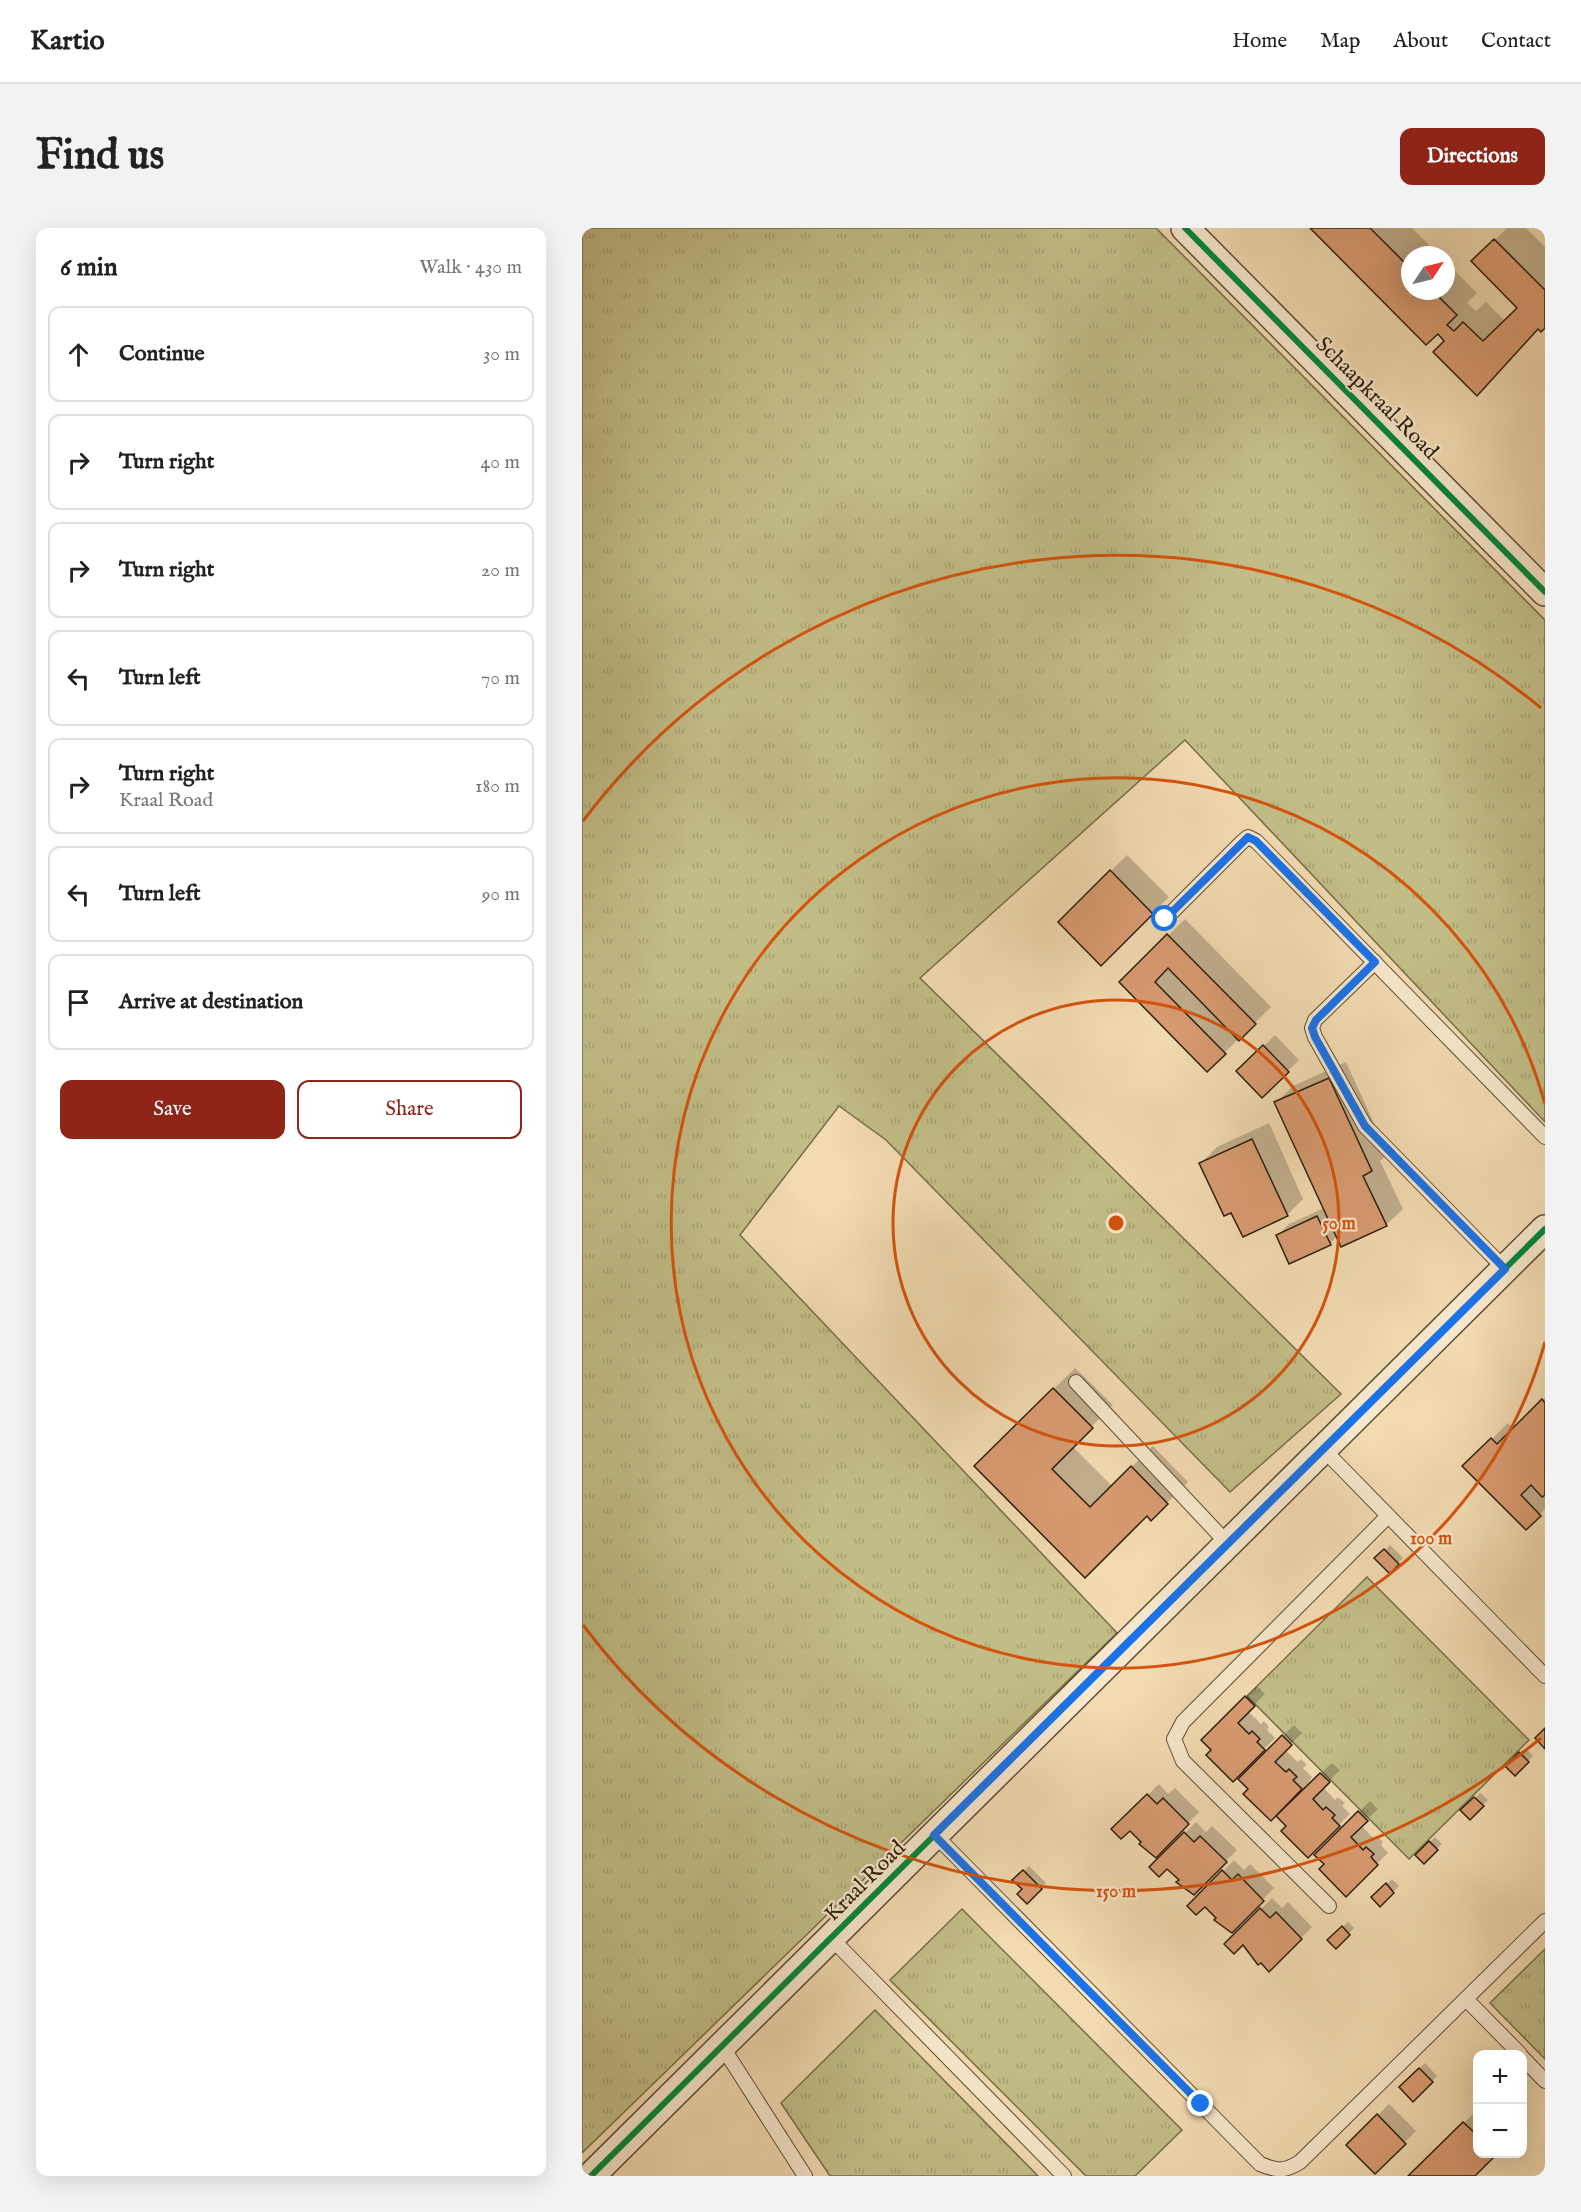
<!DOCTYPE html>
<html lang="en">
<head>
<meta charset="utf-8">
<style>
	body { margin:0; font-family:"IM FELL English",serif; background:#f2f2f2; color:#222 }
	.controls { position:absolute; right:18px; bottom:18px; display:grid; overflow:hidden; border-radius:12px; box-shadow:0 6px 24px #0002 }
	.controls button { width:54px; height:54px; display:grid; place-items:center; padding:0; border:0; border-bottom:2px solid #e0e0e0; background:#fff; color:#222; font:30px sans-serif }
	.compass { position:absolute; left:819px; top:18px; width:54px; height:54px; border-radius:50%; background:#fff; box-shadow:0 6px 24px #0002; rotate:55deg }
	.stop { position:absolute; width:18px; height:18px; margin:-14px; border:4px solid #1a73e8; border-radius:50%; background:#fff }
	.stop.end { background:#1a73e8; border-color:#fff; box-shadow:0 2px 6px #0008 }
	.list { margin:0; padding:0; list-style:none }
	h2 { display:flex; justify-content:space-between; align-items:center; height:78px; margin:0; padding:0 24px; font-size:26px }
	h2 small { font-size:20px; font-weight:400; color:#767676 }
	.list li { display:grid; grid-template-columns:39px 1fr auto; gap:18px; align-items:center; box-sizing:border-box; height:96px; margin:0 12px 12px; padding:0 12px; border:2px solid #e0e0e0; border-radius:12px }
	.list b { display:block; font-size:22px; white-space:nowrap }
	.list p { margin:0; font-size:20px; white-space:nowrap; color:#767676 }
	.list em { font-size:20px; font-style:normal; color:#767676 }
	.actions { display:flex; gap:12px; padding:18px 24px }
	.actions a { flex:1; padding:14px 0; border:2px solid #8f2418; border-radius:12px; text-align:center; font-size:21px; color:#8f2418 }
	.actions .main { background:#8f2418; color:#fff }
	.icon { flex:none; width:33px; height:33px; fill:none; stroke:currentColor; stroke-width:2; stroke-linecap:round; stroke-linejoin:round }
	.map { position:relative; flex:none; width:963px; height:1948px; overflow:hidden; border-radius:12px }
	header { display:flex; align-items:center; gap:36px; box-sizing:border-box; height:84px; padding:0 30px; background:#fff; border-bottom:2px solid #e0e0e0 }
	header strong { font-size:28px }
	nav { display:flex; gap:33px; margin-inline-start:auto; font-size:21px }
	.intro { display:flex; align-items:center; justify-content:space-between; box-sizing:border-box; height:144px; padding:0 36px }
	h1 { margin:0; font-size:42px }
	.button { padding:15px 27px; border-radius:12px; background:#8f2418; color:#fff; font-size:21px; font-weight:700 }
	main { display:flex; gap:36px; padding:0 36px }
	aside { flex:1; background:#fff; border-radius:12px; box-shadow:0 6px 24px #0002 }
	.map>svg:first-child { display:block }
</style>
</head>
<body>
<header>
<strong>Kartio</strong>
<nav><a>Home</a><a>Map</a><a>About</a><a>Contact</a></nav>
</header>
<div class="intro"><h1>Find us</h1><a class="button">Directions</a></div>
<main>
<aside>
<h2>6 min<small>Walk · 430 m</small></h2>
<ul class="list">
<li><svg class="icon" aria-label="ahead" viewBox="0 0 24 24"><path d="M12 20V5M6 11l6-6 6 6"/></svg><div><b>Continue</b></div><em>30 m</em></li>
<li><svg class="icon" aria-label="right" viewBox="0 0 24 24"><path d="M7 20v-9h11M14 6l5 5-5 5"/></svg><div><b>Turn right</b></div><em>40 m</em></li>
<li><svg class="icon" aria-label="right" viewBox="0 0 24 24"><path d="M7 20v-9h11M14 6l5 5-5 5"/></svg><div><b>Turn right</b></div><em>20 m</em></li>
<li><svg class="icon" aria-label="left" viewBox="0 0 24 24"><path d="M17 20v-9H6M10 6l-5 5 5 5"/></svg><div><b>Turn left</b></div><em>70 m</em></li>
<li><svg class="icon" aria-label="right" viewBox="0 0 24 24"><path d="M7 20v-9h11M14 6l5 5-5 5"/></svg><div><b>Turn right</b><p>Kraal Road</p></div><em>180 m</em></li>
<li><svg class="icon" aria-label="left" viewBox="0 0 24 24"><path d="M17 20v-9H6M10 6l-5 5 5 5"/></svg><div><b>Turn left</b></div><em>90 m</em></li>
<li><svg class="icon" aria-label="arrive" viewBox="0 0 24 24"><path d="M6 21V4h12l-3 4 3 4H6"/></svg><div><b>Arrive at destination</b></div></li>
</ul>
<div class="actions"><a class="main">Save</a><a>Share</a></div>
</aside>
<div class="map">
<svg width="963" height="1948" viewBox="0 0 963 1948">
	<defs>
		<pattern id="grass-tufts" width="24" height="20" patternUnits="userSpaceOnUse" patternTransform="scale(1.5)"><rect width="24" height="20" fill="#c2bd87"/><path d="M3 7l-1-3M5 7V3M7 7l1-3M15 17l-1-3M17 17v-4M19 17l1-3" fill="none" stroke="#a7a273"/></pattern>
	</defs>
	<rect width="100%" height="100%" fill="#f2dab1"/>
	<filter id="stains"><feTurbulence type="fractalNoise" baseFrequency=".00333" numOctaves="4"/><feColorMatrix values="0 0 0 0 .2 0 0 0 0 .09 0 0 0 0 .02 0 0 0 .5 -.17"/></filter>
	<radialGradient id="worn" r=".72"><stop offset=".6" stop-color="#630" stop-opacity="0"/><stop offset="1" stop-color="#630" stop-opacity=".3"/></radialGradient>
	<g fill="url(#grass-tufts)" stroke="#766e4a" stroke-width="1.5">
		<polygon points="0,0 574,0 963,392 963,894 603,512 338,750 759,1166 648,1264 304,912 257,878 158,1007 535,1405 0,1925"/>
		<polygon points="785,1349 947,1512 827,1631 665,1468"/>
		<polygon points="380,1681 600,1902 553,1948 504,1948 308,1752"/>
		<polygon points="963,1721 963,1831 908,1775"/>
		<polygon points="293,1782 456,1948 248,1948 199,1875"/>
	</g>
	<g fill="#0003">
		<polygon points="730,0 830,0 857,27 828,27 828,63 864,63 864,34 895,65 885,75 894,83 904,74 923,93 937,80 891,33 925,0 944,0 963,19 963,98 957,100 916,144 864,113"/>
		<polygon points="545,627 587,669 519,735 478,694"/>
		<polygon points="603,691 689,779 625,842 539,754"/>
		<polygon points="693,807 717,832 680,868 656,843"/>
		<polygon points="764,834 806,926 798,933 821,981 804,997 755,1008 748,1016 696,1007 707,996 742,980 694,875 711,858"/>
		<polygon points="687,895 721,971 705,987 650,983 619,935 635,919"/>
		<polygon points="493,1140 531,1177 490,1218 530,1258 571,1218 606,1254 569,1291 565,1286 503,1348 394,1238"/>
		<polygon points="963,1170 963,1281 944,1300 883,1238 926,1195 932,1201"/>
		<polygon points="808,1317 821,1330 808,1343 795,1330"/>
		<polygon points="675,1458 683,1466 666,1483 679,1496 682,1493 687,1499 685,1502 693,1510 651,1552 621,1512"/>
		<polygon points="712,1497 720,1505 703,1522 716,1534 719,1531 725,1537 721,1540 730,1549 723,1560 750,1535 758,1542 741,1559 753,1572 756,1569 763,1575 760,1578 768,1586 726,1628 706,1598 658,1551"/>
		<polygon points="944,1520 951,1528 933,1546 925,1538"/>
		<polygon points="577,1556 586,1566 593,1560 617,1584 574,1628 548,1601 531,1601"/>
		<polygon points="898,1565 906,1572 888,1590 881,1582"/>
		<polygon points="788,1573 796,1581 779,1597 793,1612 796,1609 801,1614 799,1617 806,1625 764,1666 734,1627"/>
		<polygon points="614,1594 624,1604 630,1598 655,1622 612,1665 585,1638 569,1639"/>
		<polygon points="853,1609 860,1616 842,1634 835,1627"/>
		<polygon points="652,1632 662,1642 668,1636 692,1660 650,1703 623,1677 607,1678"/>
		<polygon points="447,1638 464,1655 445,1674 442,1661 433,1652"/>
		<polygon points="810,1651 817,1658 798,1677 791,1669"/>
		<polygon points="690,1670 700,1680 706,1674 730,1699 687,1742 661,1715 644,1716"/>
		<polygon points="766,1694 772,1700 754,1719 747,1712"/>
		<polygon points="843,1835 855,1848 831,1872 819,1859"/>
		<polygon points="807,1876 834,1903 793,1944 766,1917"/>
		<polygon points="896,1881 896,1926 913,1926 891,1948 828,1948"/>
	</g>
	<g fill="#d99b71" stroke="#2b1e0c" stroke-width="1.5">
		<polygon points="728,0 788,0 828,40 828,63 851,63 875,87 865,97 872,103 881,94 901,113 935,80 889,33 912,11 963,62 963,100 959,104 956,101 895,168 851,124 862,113 856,106 844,117"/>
		<polygon points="528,642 571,686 519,738 476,694"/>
		<polygon points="585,706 674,796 657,813 586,740 573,754 644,826 625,844 537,754"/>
		<polygon points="681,817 707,844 680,870 654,843"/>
		<polygon points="747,850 790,943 781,948 805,998 759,1019 692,874"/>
		<polygon points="670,911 706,988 661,1009 649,985 642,988 617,935"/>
		<polygon points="735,988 749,1017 707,1036 694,1007"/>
		<polygon points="471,1160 511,1200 470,1241 508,1279 549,1238 586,1276 569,1293 565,1288 503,1350 392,1238"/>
		<polygon points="960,1171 963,1175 963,1267 960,1269 949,1257 939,1267 959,1288 944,1302 880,1238 909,1210 915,1216"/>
		<polygon points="802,1321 817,1336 808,1346 792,1330"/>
		<polygon points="663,1468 673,1478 656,1495 667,1506 670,1503 678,1511 675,1514 683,1522 651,1554 624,1527 629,1522 619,1512"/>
		<polygon points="963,1500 963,1521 953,1510"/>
		<polygon points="700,1507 710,1517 693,1534 704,1544 707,1541 715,1549 711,1552 720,1561 689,1593 661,1566 666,1561 656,1551"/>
		<polygon points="937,1524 947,1534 933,1548 923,1538"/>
		<polygon points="738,1545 748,1554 731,1571 741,1582 744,1579 753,1587 750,1590 758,1598 726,1630 699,1603 704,1598 694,1588"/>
		<polygon points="565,1566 575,1576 581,1570 607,1596 574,1630 557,1616 559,1614 548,1603 539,1611 529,1601"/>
		<polygon points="892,1569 902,1578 888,1592 878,1582"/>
		<polygon points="776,1583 786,1593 769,1609 781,1622 784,1619 792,1626 789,1629 796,1637 764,1669 737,1641 742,1636 732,1627"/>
		<polygon points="602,1604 612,1614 618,1608 645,1634 612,1667 594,1654 597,1652 585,1641 577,1649 567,1639"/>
		<polygon points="847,1613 856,1622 842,1636 833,1627"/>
		<polygon points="441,1642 460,1661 445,1676 435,1666 440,1661 430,1652"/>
		<polygon points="640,1642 650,1652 656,1646 682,1673 650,1705 632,1692 634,1690 623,1679 614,1687 605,1678"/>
		<polygon points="804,1655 812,1665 798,1679 789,1669"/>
		<polygon points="678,1680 688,1690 694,1684 720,1711 687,1744 679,1735 676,1737 661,1717 652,1726 642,1716"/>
		<polygon points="760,1698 768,1707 754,1721 745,1712"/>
		<polygon points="837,1840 851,1854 831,1874 817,1859"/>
		<polygon points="795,1886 824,1916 793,1946 764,1917"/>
		<polygon points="881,1894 896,1908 896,1926 914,1927 893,1948 826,1948"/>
	</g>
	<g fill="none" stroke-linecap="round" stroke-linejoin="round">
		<g stroke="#5d4d35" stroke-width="16">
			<g id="lane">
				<polyline points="583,691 660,614 666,609 674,613 963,909"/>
				<polyline points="793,734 733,792 730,800 733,809 783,898 923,1041"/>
				<polyline points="494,1154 646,1316"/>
				<polyline points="741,1221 963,1448"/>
				<path d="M353 1607 678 1936C695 1943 702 1944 718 1934L963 1693"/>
				<polyline points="747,1678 601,1533 592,1511 601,1494 806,1288"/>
				<polyline points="249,1710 482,1948"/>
				<polyline points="884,1771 938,1826"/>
				<polyline points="140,1818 223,1948"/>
				<polyline points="940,1829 963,1853"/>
			</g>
		</g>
		<g stroke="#5d4d35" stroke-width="30">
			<g id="street">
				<polyline points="603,0 963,364"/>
				<polyline points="9,1948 963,1001"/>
			</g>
		</g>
		<use href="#lane" stroke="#f7e7cc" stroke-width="14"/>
		<use href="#street" stroke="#f7e7cc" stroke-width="27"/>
		<g stroke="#f7e7cc" stroke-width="10">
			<g id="cycleway">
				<polyline points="603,0 963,364"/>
				<polyline points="9,1948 963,1001"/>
			</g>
		</g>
		<use href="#cycleway" stroke="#00873e" stroke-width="6"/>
	</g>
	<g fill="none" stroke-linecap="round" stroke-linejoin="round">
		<polyline stroke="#1a73e8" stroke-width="8" points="583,691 666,609 674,613 793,734 734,792 730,800 733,809 783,898 923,1041 352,1607 619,1876"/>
	</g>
	<g fill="none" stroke="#d5530c" stroke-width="3">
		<circle cx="534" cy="995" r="223"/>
		<path d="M963 1114A445 445 0 1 1 963 876"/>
		<path d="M959 1510A668 668 0 0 1 1 1397M1 593A668 668 0 0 1 959 480"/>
	</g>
	<g text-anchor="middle" stroke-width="4.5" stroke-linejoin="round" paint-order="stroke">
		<g font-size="22" fill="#2b1e0c" stroke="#f7e7cc">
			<text transform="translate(796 169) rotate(45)" y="8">Schaapkraal Road</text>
			<text transform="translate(282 1652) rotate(-45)" y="8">Kraal Road</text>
		</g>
	</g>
	<circle cx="534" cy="995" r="9" fill="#d5530c" stroke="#f7e7cc" stroke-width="3"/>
	<g font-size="18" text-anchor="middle" font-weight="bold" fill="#d5530c" stroke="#f7e7cc" stroke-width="4.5" stroke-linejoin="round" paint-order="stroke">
		<text x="757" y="1001">50 m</text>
		<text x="849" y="1316">100 m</text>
		<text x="534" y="1669">150 m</text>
	</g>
	<rect width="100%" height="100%" filter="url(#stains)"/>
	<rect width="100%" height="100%" fill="url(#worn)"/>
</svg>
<div class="controls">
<button>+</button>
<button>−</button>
</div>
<svg class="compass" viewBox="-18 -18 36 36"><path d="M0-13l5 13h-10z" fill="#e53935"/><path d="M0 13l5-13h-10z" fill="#767676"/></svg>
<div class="stop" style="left:583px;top:691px"></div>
<div class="stop end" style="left:619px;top:1876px"></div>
</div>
</main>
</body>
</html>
